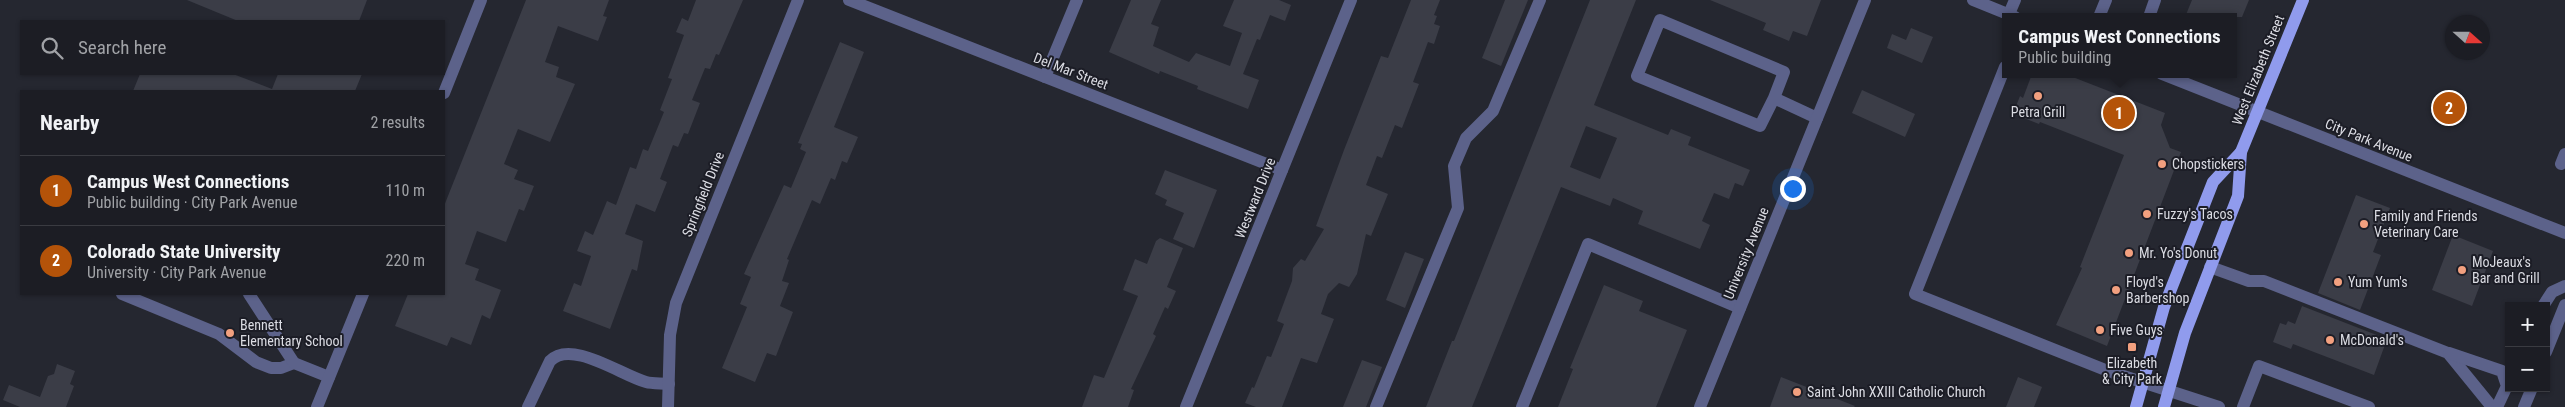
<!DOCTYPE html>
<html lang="en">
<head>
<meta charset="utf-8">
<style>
	body { margin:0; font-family:"Roboto Condensed",sans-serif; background:#292a31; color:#f1f3f6 }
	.controls { position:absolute; right:15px; bottom:15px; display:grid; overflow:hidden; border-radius:0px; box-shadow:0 1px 4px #0004 }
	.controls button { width:45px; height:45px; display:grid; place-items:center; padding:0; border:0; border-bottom:1px solid #3a3b41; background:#1c1d24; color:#f1f3f6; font:25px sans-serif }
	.compass { position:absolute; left:2445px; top:15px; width:45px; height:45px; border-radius:50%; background:#1c1d24; box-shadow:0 1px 4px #0004; rotate:111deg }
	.you { position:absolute; left:1792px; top:188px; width:18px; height:18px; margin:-12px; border:4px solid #fff; border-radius:50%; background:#1a73e8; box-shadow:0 0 0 8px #1a73e833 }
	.badge { display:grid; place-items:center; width:32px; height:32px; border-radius:50%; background:#b45309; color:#fff; font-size:16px; font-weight:700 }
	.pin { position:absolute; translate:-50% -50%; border:2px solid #fff; box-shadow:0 1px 5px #0006 }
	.popup { position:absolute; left:2002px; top:13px; width:235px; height:65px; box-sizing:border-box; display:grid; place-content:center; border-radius:0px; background:#1c1d24; filter:drop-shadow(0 1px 4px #0005); font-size:16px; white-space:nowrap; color:#a0a2a6 }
	.popup b { font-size:19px; color:#f1f3f6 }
	.popup::after { content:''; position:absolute; left:50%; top:100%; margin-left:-10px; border:10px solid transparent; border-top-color:#1c1d24 }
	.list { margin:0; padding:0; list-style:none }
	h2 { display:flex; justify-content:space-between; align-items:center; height:65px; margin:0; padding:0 20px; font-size:21px }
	h2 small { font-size:16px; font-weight:400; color:#a0a2a6 }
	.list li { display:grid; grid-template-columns:32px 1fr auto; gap:15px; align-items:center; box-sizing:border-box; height:70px; padding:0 20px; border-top:1px solid #3a3b41 }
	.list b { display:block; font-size:19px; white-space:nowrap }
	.list p { margin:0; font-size:16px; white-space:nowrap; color:#a0a2a6 }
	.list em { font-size:16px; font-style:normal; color:#a0a2a6 }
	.icon { flex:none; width:28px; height:28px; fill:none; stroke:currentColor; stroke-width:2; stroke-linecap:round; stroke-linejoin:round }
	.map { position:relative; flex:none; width:2565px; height:407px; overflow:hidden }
	.search { position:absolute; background:#1c1d24; box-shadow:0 1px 4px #0004; left:20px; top:20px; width:425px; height:55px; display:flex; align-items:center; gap:12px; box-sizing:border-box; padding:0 18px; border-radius:0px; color:#a0a2a6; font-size:19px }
	.panel { position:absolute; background:#1c1d24; box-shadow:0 1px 4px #0004; left:20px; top:90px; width:425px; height:205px; border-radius:0px }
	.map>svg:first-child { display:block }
</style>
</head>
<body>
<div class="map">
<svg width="2565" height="407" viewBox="0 0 2565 407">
	<rect width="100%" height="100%" fill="#252730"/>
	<g fill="#3b3d47" fill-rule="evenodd">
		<polygon points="187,0 367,0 359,21 238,21"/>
		<polygon points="526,0 609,0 603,16 607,17 598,41 558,26 545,62 559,67 556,77 575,84 550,142 518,129 504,164 518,170 514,179 534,186 524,211 519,209 506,242 477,231 465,264 479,269 475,280 501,290 490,319 482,315 471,345 451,337 447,346 395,326 408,294 444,294 444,206"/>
		<polygon points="696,0 743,0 719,55 716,54 710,69 705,68 692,100 700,103 688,134 684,133 678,147 673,145 660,179 667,182 655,212 636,204 625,234 643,241 637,271 632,269 610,329 563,311 574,283 581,286 591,256 577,251 585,231 593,235 607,201 616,205 630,167 636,169 643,149 648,151 664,112 660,110 672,79 668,78 684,35 676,32 682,18 688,21"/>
		<polygon points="1131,0 1161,0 1151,24 1159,27 1153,46 1189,62 1196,53 1230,66 1242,33 1223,26 1234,0 1279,0 1291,5 1285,21 1270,15 1260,40 1257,39 1243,74 1259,80 1248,109 1197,89 1198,86 1160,71 1159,74 1109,52"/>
		<polygon points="1411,0 1440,0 1434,15 1437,16 1434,24 1440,26 1434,44 1428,42 1413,82 1419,84 1402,128 1395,125 1382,158 1377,156 1366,185 1388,194 1371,236 1366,234 1357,274 1349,287 1339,283 1328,294 1321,314 1334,319 1317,363 1301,358 1282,407 1256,407 1245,403 1252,387 1254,388 1267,356 1271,357 1284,324 1277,321 1292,281 1293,268 1301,259 1305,261 1324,229 1316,226 1344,150 1381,56 1388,58"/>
		<polygon points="1505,0 1528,0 1501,66 1482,58"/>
		<path d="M1590 0H1636L1594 105 1668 135 1671 129 1691 137 1688 145 1750 170 1743 186 1735 183 1729 199 1714 193 1702 221 1710 225 1700 249 1638 224 1643 211 1613 198 1610 206 1561 187 1472 407H1426L1452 341H1454ZM1586 126 1617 138 1600 179 1570 167Z"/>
		<polygon points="1710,0 1821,0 1807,36 1793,31 1789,41 1763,30 1766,23"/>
		<polygon points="2192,0 2249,0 2242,17 2185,17"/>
		<polygon points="1911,28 1933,37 1922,63 1887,48 1892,34 1906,40"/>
		<polygon points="840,42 864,52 834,127 858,137 847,163 842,161 835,180 831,178 820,204 812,200 787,259 789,260 782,281 789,283 780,306 793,312 776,356 767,353 755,382 722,368 747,307 740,304 751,277 744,274 784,185 791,188 806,152 800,149 802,144 798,143"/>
		<polygon points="140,74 233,74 272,89 278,74 362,74 355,91 133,91"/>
		<polygon points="2032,74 2065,74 2165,113 2161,125 2170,148 2181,152 2107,346 2056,325 2082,268 2080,267 2124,155 2040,122 2039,124 2013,114 2020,96 2023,98"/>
		<polygon points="1862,90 1915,114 1905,137 1852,113"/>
		<polygon points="1165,170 1217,190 1194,248 1173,239 1184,213 1165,205 1167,200 1155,194"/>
		<polygon points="2356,195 2390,208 2373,252 2381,255 2360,310 2318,293"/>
		<polygon points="2453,235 2493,251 2472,306 2432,290"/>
		<polygon points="1160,238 1183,248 1167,287 1176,291 1168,309 1165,307 1153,334 1156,336 1131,389 1134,390 1128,407 1082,407 1094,375 1104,378 1138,296 1123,290 1135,259 1147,264 1156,241"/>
		<polygon points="1405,252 1424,259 1405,308 1386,300"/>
		<polygon points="1604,285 1643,301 1639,311 1687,330 1656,407 1558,407 1573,369 1570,368"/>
		<polygon points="2302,306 2387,339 2374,375 2293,344 2291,349 2273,342 2280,323 2286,325 2288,321 2295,324"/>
		<polygon points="1362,360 1382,367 1366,407 1343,407"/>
		<polygon points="57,364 75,371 70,384 74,386 66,407 20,407 3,400 9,385 40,397 48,376 54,374"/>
		<polygon points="1781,377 1855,406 1854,407 1770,407"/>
		<polygon points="2018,377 2042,387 2034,407 2006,407"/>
	</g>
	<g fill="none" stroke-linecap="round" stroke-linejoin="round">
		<g stroke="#5c628a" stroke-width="12">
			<polyline points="849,0 1282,170"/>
			<polyline points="1973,0 2015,17"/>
			<polyline points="2009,14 2015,0"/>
			<polyline points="2099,17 2106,0"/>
			<polyline points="2149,17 2155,0"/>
			<polyline points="2005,67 1915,294 2108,371 2219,407"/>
			<polyline points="2162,74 2565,233"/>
			<polyline points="1045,77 1077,0"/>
			<polyline points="444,93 481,0"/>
			<polyline points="1774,98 1760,126 1637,76 1660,20 1784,72 1774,98 1817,118"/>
			<polyline points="2561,164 2565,154"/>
			<polyline points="2210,267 2249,281 2264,281 2448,353 2492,407"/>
			<polyline points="122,294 219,334 256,362 271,368 281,368 294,363"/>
			<polyline points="249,294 294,363 329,377"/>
			<polyline points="2543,306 2552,292 2565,286"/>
			<polyline points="2546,352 2565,305"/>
			<polyline points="2449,353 2502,371 2507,386 2497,407"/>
			<polyline points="317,407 363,294"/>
			<path d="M528 407 550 361C571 339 621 375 646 382 653 384 662 383 669 384"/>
			<polyline points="668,407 670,335 676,303 798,0"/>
			<polyline points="1186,407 1351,0"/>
			<polyline points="1376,407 1458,208 1454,166 1466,138 1493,111 1540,0"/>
			<polyline points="1522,407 1588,244 1740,308"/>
			<polyline points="1700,407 1865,0"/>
			<polyline points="2243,407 2259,366 2369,407"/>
			<polyline points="2524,407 2532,388"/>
		</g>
		<g stroke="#909bed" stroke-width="12">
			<polyline points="2136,407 2164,307 2213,182 2241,152"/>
			<polyline points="2164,407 2185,333 2238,196 2241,152 2303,0"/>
		</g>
	</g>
	<g fill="#f2a07f" stroke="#1c1d26" stroke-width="2">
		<circle cx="2038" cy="96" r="5"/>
		<circle cx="2162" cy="164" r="5"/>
		<circle cx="2147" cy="214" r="5"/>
		<circle cx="2364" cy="224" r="5"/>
		<circle cx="2129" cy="253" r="5"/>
		<circle cx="2462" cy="270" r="5"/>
		<circle cx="2338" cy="282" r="5"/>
		<circle cx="2116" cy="290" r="5"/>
		<circle cx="2100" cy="330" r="5"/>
		<circle cx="230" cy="333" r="5"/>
		<circle cx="2330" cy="340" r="5"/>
		<rect x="2127" y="342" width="10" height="10" rx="2.5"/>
		<circle cx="1797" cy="392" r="5"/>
	</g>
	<g text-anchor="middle" stroke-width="4" stroke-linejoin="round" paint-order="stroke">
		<g font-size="14" fill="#dbdce3" stroke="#1c1d26">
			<text transform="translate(2258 70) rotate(-68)" y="5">West Elizabeth Street</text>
			<text transform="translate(1071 71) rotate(21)" y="5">Del Mar Street</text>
			<text transform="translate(2369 140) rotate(22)" y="5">City Park Avenue</text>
			<text transform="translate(703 194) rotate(-68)" y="5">Springfield Drive</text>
			<text transform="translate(1255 198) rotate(-68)" y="5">Westward Drive</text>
			<text transform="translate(1746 253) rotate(-68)" y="5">University Avenue</text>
		</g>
		<g font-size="14" fill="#dbdce3" stroke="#1c1d26" text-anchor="start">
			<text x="2038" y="117" text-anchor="middle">Petra Grill</text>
			<text x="2172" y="169">Chopstickers</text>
			<text x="2157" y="219">Fuzzy's Tacos</text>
			<text x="2374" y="221">Family and Friends<tspan x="2374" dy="16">Veterinary Care</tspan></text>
			<text x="2139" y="258">Mr. Yo's Donut</text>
			<text x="2472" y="267">MoJeaux's<tspan x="2472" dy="16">Bar and Grill</tspan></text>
			<text x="2126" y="287">Floyd's<tspan x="2126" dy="16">Barbershop</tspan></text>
			<text x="2348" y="287">Yum Yum's</text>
			<text x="240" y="330">Bennett<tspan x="240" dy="16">Elementary School</tspan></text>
			<text x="2110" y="335">Five Guys</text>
			<text x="2340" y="345">McDonald's</text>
			<text x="2132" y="368" text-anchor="middle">Elizabeth<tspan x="2132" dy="16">&amp; City Park</tspan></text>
			<text x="1807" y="397">Saint John XXIII Catholic Church</text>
		</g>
	</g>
</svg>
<div class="controls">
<button>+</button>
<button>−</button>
</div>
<svg class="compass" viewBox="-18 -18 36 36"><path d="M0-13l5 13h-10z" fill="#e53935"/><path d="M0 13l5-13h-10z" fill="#a0a2a6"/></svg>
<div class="you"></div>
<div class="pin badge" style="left:2119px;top:113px">1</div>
<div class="popup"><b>Campus West Connections</b>Public building</div>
<div class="pin badge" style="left:2449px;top:108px">2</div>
<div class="search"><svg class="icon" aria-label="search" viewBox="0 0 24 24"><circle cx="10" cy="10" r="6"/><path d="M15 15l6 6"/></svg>Search here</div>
<section class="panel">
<h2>Nearby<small>2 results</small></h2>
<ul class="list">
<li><span class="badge">1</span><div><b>Campus West Connections</b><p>Public building · City Park Avenue</p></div><em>110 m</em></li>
<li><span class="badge">2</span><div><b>Colorado State University</b><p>University · City Park Avenue</p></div><em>220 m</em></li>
</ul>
</section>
</div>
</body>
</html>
